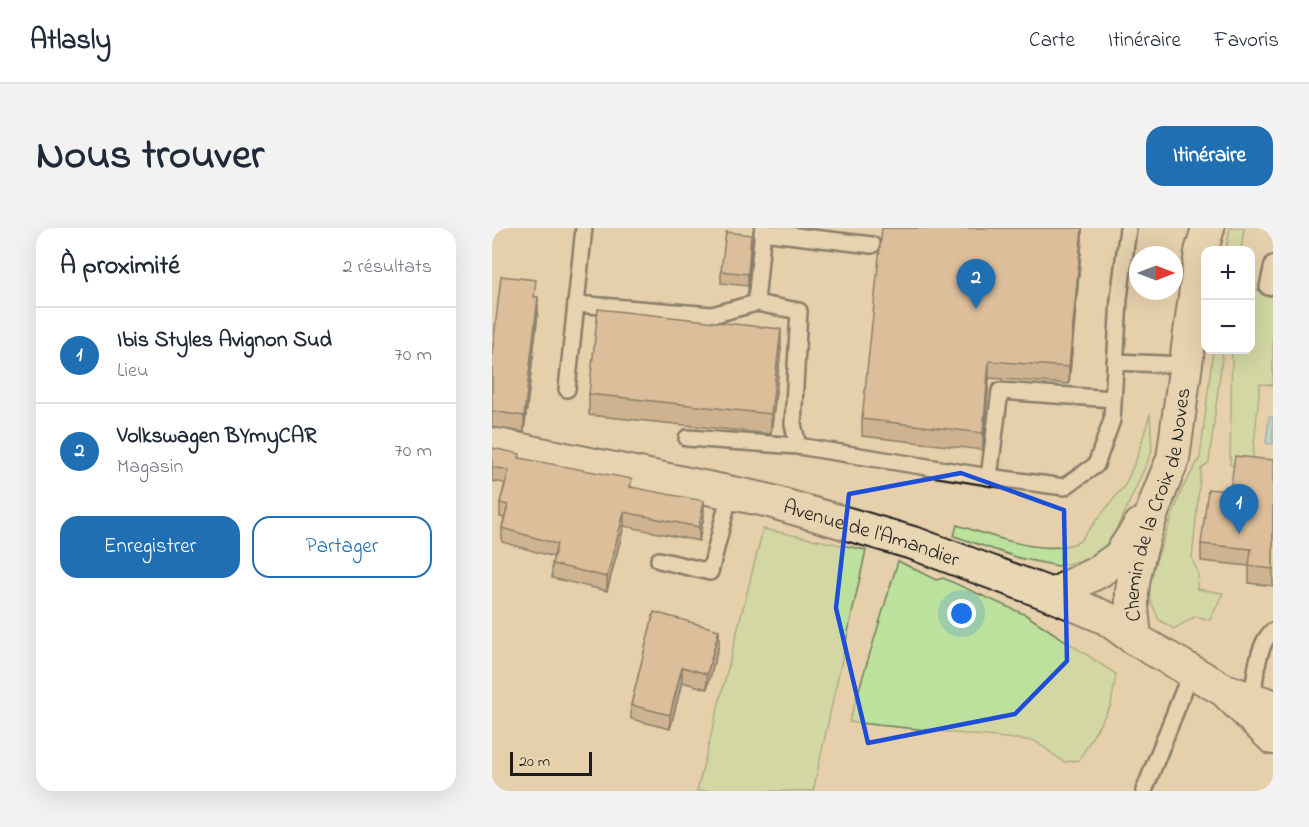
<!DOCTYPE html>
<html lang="fr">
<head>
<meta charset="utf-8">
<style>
	body { margin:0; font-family:"Indie Flower",sans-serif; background:#f2f2f3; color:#1f2937 }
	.controls { position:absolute; right:18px; top:18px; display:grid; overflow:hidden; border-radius:12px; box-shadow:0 6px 24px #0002 }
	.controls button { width:54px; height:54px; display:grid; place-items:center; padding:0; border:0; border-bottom:2px solid #e0e1e3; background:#fff; color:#1f2937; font:30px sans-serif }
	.compass { position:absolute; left:637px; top:18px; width:54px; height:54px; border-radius:50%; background:#fff; box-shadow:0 6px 24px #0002; rotate:90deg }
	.scale { position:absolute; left:18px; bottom:15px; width:82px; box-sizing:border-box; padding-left:6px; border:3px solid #1c1c1c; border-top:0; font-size:16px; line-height:21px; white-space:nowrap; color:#1c1c1c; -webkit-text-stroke:4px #e9d7b4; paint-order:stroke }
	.you { position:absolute; left:470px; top:386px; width:21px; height:21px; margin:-15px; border:4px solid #fff; border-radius:50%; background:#1a73e8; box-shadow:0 0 0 9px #1a73e833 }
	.badge { display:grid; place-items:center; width:39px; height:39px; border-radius:50%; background:#1f6fb2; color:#fff; font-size:20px; font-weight:700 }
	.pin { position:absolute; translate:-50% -50px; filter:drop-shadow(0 2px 3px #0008) }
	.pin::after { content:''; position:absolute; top:32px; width:21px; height:18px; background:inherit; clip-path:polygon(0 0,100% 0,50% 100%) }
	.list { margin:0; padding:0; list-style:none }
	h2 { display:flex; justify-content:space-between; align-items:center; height:78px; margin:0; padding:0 24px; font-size:26px }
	h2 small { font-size:20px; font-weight:400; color:#747a83 }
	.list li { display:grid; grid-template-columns:39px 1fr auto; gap:18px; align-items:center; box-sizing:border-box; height:96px; padding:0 24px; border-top:2px solid #e0e1e3 }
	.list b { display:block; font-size:22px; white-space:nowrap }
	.list p { margin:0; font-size:20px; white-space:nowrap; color:#747a83 }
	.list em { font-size:20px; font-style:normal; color:#747a83 }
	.actions { display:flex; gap:12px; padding:18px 24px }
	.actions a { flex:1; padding:14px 0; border:2px solid #1f6fb2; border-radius:18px; text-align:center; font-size:21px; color:#1f6fb2 }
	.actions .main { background:#1f6fb2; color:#fff }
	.map { position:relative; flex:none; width:781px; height:563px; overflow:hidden; border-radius:18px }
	header { display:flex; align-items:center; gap:36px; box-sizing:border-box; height:84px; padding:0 30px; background:#fff; border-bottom:2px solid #e0e1e3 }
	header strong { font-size:28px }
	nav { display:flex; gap:33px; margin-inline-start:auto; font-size:21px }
	.intro { display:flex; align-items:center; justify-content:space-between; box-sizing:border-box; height:144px; padding:0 36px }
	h1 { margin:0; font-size:42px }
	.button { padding:15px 27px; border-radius:18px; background:#1f6fb2; color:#fff; font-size:21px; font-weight:700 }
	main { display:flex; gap:36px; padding:0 36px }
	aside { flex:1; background:#fff; border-radius:18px; box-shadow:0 6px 24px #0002 }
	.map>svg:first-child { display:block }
</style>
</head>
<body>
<header>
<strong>Atlasly</strong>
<nav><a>Carte</a><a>Itinéraire</a><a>Favoris</a></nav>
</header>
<div class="intro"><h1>Nous trouver</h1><a class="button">Itinéraire</a></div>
<main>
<aside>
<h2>À proximité<small>2 résultats</small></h2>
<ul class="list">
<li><span class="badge">1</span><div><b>Ibis Styles Avignon Sud</b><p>Lieu</p></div><em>70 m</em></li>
<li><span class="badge">2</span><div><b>Volkswagen BYmyCAR</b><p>Magasin</p></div><em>70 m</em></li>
</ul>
<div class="actions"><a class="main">Enregistrer</a><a>Partager</a></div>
</aside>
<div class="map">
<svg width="781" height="563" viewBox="0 0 781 563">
	<rect width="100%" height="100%" fill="#e6cfab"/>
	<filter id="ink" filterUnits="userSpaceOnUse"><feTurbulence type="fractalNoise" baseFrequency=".0167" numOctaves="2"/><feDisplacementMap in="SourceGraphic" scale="12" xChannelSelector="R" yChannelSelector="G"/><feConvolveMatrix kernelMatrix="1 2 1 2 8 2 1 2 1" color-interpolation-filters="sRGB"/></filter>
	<g filter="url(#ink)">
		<g fill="#bbe19c" stroke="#6c7e5c" stroke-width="1.5">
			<polygon points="738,0 752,0 749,22 734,22"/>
			<polygon points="759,61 781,63 781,157 768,156 760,237 738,237 740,122 758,122"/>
			<polygon points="721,122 731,122 717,234 709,241 700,331 706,345 705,361 731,365 718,392 704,388 682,401 667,392 658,371 657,352 690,261 708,230"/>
			<path d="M658 186 660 223 633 284 613 323 592 332 566 338 527 330 462 308 465 297C498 307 555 331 588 313L633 257 645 229Z"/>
			<polygon points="271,301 374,322 321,563 205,563"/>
			<polygon points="406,333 444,352 451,350 534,387 624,446 619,477 587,532 572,534 543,513 357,494"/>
		</g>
		<polygon fill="#8bd6eb" stroke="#5f8c98" stroke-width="1.5" points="777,189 781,189 781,216 774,215"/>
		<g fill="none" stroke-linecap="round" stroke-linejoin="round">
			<g stroke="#1c1c1c" stroke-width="20">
				<g id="service">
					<polyline points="271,0 264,75 307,83 301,196 306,218 497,249 572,259 604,237 620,192 627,71 636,0"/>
					<polyline points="270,4 380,17"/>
					<polyline points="776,59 781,36"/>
					<polyline points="84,76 220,87 264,75"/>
					<polyline points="623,134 694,137"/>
					<polyline points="75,161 92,0"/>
					<polyline points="195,210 306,218"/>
					<polyline points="497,249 508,163 621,171"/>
					<polyline points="167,332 218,344 238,265"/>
					<path d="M760 471C763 452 765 415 781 403"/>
					<polyline points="652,563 699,444"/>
				</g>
			</g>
			<g stroke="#1c1c1c" stroke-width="36">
				<g id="minor">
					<path id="s1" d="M0 216 274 272 424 316 560 367 614 390 643 411 732 462 781 478"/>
					<polyline points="560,367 606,344 627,329 648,297"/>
					<path id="s2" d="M643 411C642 396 639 379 640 364 644 325 665 268 681 231L709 24 716 0"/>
					<polyline points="735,465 781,510"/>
				</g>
			</g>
			<use href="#service" stroke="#e9d7b4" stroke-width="15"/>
			<use href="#minor" stroke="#e9d7b4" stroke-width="32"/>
		</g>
		<g fill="#b39172" stroke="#1c1c1c" stroke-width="1.5">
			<polygon points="590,0 590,12 577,156 497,150 491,222 370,208 370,191"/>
			<polygon points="259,19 256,58 229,55 229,43"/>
			<polygon points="44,69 46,85 32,204 0,199 0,128"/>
			<polygon points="289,121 279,206 97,187 97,166"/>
			<polygon points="0,220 28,230 140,259 212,287 207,313 132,298 115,363 60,350 60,336 62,329 10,314 10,300 12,290 8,289 8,275 13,255 0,253"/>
			<polygon points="781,232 781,358 757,355 757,338 709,333 709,316 738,263"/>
			<polygon points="162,384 227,416 215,461 190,454 178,501 139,491 139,477"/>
		</g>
		<g fill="#92765d" stroke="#1c1c1c" stroke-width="1.5">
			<polygon points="590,0 590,12 577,156 577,139"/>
			<polygon points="259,7 259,19 256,58 256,46"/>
			<polygon points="46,69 46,85 32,204 32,188"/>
			<polygon points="289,101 289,121 279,206 279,186"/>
			<polygon points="497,133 497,150 491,222 491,205"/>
			<polygon points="212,273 212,287 207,313 207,299"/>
			<polygon points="132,284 132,298 115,363 115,349"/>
			<polygon points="227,402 227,416 215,461 215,446"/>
			<polygon points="190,439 190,454 178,501 178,487"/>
		</g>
		<g fill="#d0a985" stroke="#1c1c1c" stroke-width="1.5">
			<polygon points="390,0 590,0 577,139 497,133 491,205 370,191"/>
			<polygon points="234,4 259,7 256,46 229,43"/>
			<polygon points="9,48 44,52 42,69 46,69 32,188 0,183 0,128"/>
			<polygon points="106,81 289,101 279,186 97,166"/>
			<polygon points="0,220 28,226 27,230 140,251 138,259 212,273 207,299 132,284 115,349 60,336 65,316 10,300 16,277 8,275 17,242 0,239"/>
			<polygon points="743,228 781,232 781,341 757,338 759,321 709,316 716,261 738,263"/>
			<polygon points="162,384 227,402 215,446 190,439 178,487 139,477"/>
		</g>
	</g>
	<path d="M0 0H781V563H0ZM469 245 572 282 575 433 523 486 376 515 344 380 357 266Z" fill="#e6cfab" fill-opacity=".55" fill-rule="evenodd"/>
	<path fill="none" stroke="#1d4ed8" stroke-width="4.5" stroke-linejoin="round" d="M469 245 572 282 575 433 523 486 376 515 344 380 357 266Z"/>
	<g text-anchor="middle" stroke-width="5" stroke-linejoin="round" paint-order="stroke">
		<g font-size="21" fill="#1c1c1c" stroke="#e9d7b4">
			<text dy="7" stroke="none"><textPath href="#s2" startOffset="138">Chemin de la Croix de Noves</textPath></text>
			<text dy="7" stroke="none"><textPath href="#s1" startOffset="390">Avenue de l'Amandier</textPath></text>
		</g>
	</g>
</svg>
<div class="controls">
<button>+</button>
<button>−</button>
</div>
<svg class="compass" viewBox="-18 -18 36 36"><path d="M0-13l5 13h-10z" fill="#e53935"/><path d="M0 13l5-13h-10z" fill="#747a83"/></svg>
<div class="scale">20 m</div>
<div class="you"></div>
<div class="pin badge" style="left:747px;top:306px">1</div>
<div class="pin badge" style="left:484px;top:81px">2</div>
</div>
</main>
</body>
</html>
